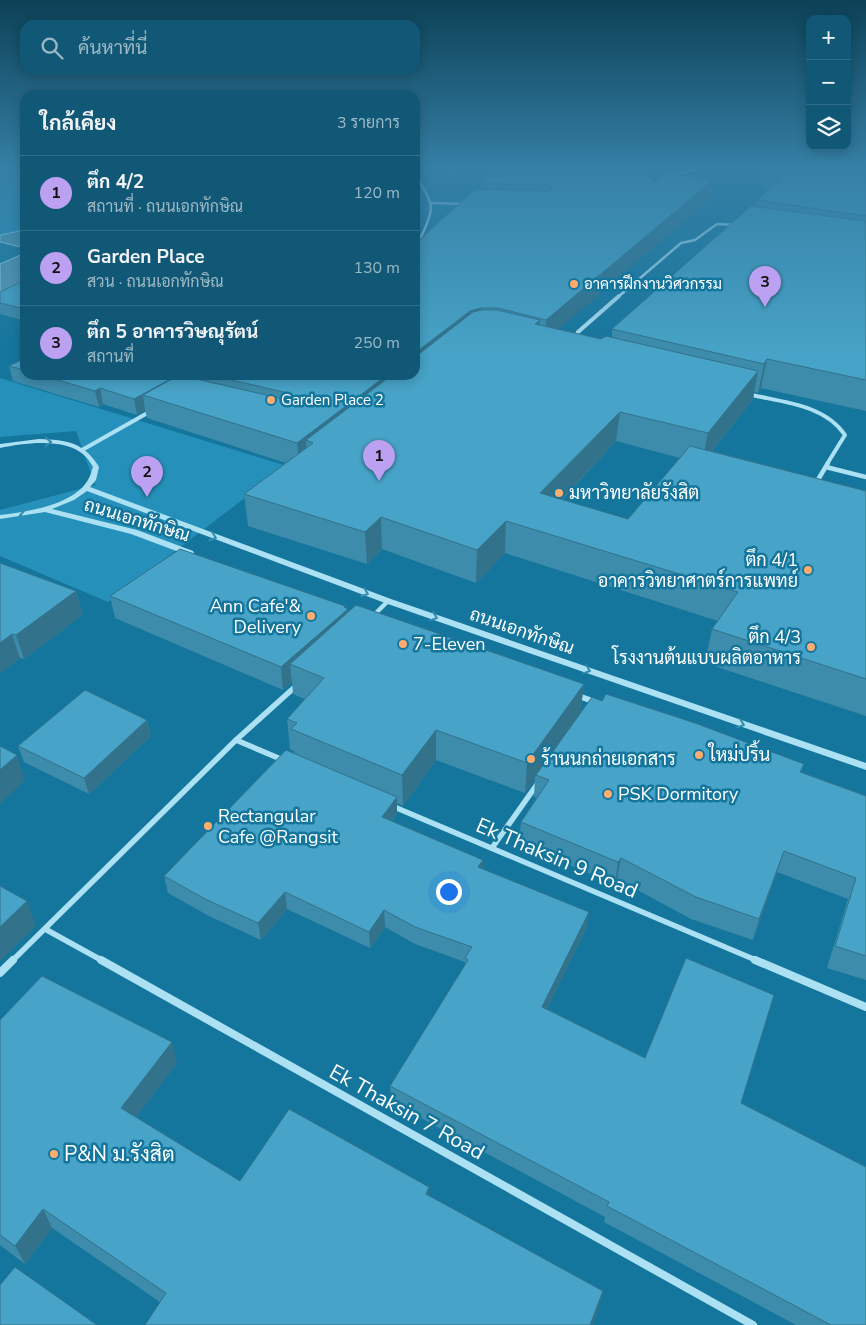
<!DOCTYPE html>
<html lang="th">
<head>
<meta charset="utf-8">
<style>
	body { margin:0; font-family:"Nunito Sans",Sarabun,sans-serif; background:#1e617e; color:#f1f3f6 }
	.controls { position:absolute; right:15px; top:15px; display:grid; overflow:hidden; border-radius:10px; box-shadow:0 2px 12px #0003 }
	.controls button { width:45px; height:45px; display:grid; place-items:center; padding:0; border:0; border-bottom:1px solid #306e88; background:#105876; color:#f1f3f6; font:25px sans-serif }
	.you { position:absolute; left:448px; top:891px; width:18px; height:18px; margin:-12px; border:4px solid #fff; border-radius:50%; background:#1a73e8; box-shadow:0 0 0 8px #1a73e833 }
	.badge { display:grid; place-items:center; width:32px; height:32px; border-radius:50%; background:#bca0f2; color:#111; font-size:16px; font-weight:700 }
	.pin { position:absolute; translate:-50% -41px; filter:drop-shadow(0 1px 2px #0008) }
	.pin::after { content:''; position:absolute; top:26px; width:18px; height:15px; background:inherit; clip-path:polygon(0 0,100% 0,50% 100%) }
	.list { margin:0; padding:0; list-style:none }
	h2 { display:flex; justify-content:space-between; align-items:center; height:65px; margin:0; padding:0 20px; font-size:21px }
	h2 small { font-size:16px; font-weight:400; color:#9cb8c5 }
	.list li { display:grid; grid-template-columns:32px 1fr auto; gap:15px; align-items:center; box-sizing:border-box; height:75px; padding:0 20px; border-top:1px solid #306e88 }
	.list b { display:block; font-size:19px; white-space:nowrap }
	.list p { margin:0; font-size:16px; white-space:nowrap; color:#9cb8c5 }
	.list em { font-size:16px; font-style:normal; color:#9cb8c5 }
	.icon { flex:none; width:28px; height:28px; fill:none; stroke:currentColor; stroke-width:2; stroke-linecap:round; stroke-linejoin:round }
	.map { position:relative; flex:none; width:866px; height:1325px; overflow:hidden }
	.search { position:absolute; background:#105876; box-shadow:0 2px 12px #0003; left:20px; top:20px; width:400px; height:55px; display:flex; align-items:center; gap:12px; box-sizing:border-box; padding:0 18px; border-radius:15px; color:#9cb8c5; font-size:19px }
	.panel { position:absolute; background:#105876; box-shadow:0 2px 12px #0003; left:20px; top:90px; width:400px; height:290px; border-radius:15px }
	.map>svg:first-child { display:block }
</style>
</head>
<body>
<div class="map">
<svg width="866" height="1325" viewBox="0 0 866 1325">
	<rect width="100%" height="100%" fill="#15769d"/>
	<g fill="#2591ba">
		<polygon points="0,168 25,168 25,230 0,235"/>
		<polygon points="0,378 287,466 108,602 0,556 0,510 95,485 76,431 0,437"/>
	</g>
	<g fill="#5a9ab3" stroke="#9fdff6">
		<polygon points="25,230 25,248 0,242 0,235"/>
		<polygon points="25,253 25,282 0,293 0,264"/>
	</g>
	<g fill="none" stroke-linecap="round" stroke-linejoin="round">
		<g stroke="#ace0f3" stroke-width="2.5">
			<path d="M415 174C436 210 435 204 419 242L415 245"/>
			<polyline points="672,176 701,168"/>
			<polyline points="432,203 465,204"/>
			<polyline points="618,297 681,243 695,240 717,224 737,225"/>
		</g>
		<g stroke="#ace0f3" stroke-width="4">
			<polyline points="575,339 578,332 619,296"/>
			<path d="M747 394C781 402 824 404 845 435L827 464"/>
			<polyline points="82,450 151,411"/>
		</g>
		<g stroke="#ace0f3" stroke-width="4.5">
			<polyline points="826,467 866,477"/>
			<polyline points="816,483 828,463"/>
			<polyline points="372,617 388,601"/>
		</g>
		<g stroke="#ace0f3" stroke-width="5.5">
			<polyline points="236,740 283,760"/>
			<polyline points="392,806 758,961"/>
			<polyline points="492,848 538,783"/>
			<polyline points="45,929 103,961"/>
			<polyline points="12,961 236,740 296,686"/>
		</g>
		<g stroke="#ace0f3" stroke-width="8">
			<polyline points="101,960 753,1325"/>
			<polyline points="755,960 866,1007"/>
			<polyline points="0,973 13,960"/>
		</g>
		<g fill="#ace0f3" fill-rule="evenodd">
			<path d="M39 439C67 440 84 442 99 467L96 480 90 487 391 599 866 763V770L385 603 87 491 74 500 52 509 137 530 193 551 194 553 193 555H187L131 534 45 512 0 519V515C26 512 76 505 89 478 91 475 91 471 93 467 91 464 89 460 86 457 67 437 25 443 0 448V444Z"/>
			<polygon points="573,691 604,702 606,704 601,707 570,696 568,694 570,692"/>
		</g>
	</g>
	<g fill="#3d8cab" fill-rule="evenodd">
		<polygon points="443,168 497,168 444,195"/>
		<path d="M755 168H866V411L761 388 758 393 754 392 753 399 712 451 866 491V716L705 663 712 629 718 621 505 553 476 583 382 549 367 564 248 526 244 494 286 463 147 418 145 410 137 415 103 404 99 407 13 381 9 366 25 358V375H415L481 189V183L654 182 713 180 711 198 558 329 601 339 612 337V329L756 206 757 200 767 191 753 176ZM616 441 680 458 628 519 562 500Z"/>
		<polygon points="25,280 25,321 0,314 0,292"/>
		<polygon points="0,563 76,591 82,615 24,659 20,658 0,673"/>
		<polygon points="110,596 345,606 345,608 348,612 584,684 580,713 804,764 801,772 866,796 866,980 827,968 848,899 777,872 753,940 691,919 617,879 615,884 519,844 521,822 537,798 534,797 535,778 525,793 436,760 403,806 397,803 397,813 392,821 482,869 589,912 586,929 547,1009 645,1058 741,1103 866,1325 796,1325 604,1222 605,1217 391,1102 390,1086 465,966 465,962 415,944 385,927 370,948 287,909 261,940 209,916 168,893 164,876 294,754 294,751 290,749 287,719 305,699 293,694 292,682 283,690 115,618"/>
		<polygon points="147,720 151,736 89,794 24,762 18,746"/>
		<polygon points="0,1020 177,1063 136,1117 240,1181 429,1196 599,1309 160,1302 52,1228 25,1264 0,1245"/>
	</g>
	<g fill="#32728b">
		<polygon points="463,168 497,168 444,195 444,177"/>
		<polygon points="713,180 711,198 545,341 546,320"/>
		<polygon points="481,308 481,329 470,333 314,456 313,443 306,440 308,461 300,468 297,443 387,375 415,375 415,353 470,311"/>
		<polygon points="540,320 538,347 535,324"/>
		<polygon points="767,359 761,388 758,393 764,364"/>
		<polygon points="758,371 753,399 702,463 708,433"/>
		<polygon points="178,375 189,375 191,385 143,395 145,410 137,415 134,399"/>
		<polygon points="100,388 103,404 99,407 95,391"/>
		<polygon points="620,412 616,441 538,525 540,493"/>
		<polygon points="381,517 382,549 367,564 365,532"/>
		<polygon points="506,521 505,553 476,583 477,550"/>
		<polygon points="76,591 82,615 24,659 16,635"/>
		<polygon points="345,606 345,611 348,609 349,631 290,664 292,682 283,690 281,667"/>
		<polygon points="12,634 20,658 0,673 0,643"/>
		<polygon points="584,684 580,715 536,775 535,778 525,793 527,763"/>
		<polygon points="147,720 151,736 89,794 84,778"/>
		<polygon points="436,730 436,760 403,806 402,775"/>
		<polygon points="17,755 25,780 0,804 0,770"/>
		<polygon points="397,797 397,813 383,834 382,817"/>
		<polygon points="784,851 777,872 753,940 759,919"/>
		<polygon points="621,858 617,879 615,884 618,862"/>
		<polygon points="483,860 482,877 478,867"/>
		<polygon points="285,892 287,909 261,940 258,923"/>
		<polygon points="27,901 36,926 0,961 0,927"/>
		<polygon points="384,910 385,927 370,948 369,932"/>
		<polygon points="589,912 586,929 540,1024 542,1007"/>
		<polygon points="172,1042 177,1063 128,1128 121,1108"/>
		<polygon points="429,1187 429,1206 426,1194"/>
		<polygon points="43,1209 52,1228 25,1264 15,1246"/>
		<polygon points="603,1291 599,1309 593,1325 590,1325"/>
	</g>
	<g fill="#47a3c7" stroke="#32728b">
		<polygon points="444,168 463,168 444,177"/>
		<polygon points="497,168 639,168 654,182 666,173 713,180 546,320 498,308 481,308 470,311 415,353 415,244 475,189 549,191 552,189 549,185 481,183"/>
		<polygon points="771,168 866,168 866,216 757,200 781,179"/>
		<polygon points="751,206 866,221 866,380 767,359 764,364 612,329"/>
		<polygon points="25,280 25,309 0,303 0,292"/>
		<polygon points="482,310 497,310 540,320 535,324 601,339 606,336 758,371 708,433 620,412 540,493 628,519 690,446 866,491 866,679 712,629 738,592 506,521 477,550 381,517 365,532 244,494 313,443 306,440 392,375 415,375 415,357 473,312"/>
		<polygon points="25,358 25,370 9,366"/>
		<polygon points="41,375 178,375 134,399 100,388 95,391"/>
		<polygon points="179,375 288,400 291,396 288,393 210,375 387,375 297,443 143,395"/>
		<polygon points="180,549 345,606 344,607 348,609 281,667 110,596"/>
		<polygon points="0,563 76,591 16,635 12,634 0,643"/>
		<polygon points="356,605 584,684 527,763 436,730 402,775 291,729 297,723 287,719 324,678 290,664"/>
		<polygon points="85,690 147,720 84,778 18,746"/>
		<polygon points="606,694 695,723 804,764 800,772 866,796 866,956 835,946 856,878 784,851 759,919 696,897 621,858 618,862 521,822 549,780 536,775 592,697 602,701"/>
		<polygon points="0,746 17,755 0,770"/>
		<polygon points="286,750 397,797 382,817 483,860 478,867 589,912 542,1007 645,1058 686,958 774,995 741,1103 866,1167 866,1325 831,1325 607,1206 609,1202 390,1086 468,960 465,958 472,947 415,927 384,910 369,932 285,892 258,923 205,899 164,876"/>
		<polygon points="0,886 27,901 0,927"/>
		<polygon points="42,976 172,1042 121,1108 240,1181 289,1109 429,1187 426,1194 603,1291 590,1325 145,1325 166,1293 43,1209 15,1246 0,1235 0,1020"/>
		<polygon points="15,1267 97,1325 0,1325 0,1285"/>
	</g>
	<defs><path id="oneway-chevron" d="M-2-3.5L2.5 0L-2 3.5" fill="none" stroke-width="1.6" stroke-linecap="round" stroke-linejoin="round" transform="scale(1.25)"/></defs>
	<g stroke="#338bae">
		<use href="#oneway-chevron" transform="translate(48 442) rotate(2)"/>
		<use href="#oneway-chevron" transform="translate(23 515) rotate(170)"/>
		<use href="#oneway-chevron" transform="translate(213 537) rotate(20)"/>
		<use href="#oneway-chevron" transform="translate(365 593) rotate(20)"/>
		<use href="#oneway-chevron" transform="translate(434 617) rotate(19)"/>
		<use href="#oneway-chevron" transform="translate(587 670) rotate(19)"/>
		<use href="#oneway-chevron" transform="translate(741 724) rotate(19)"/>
	</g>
	<linearGradient id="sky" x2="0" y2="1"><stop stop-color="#0c4156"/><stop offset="0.47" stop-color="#357fa5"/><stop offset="1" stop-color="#357fa5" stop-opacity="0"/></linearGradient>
	<rect width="866" height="354" fill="url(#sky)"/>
	<g fill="#ffad6e" stroke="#15769d" stroke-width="2">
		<circle cx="574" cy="284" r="5"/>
		<circle cx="271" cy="400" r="5"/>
		<circle cx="559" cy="493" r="5"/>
		<circle cx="808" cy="570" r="5"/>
		<circle cx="311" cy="616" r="5"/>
		<circle cx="403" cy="644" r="5"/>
		<circle cx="811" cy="647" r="5"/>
		<circle cx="699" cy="755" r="5"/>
		<circle cx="531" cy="759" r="5"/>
		<circle cx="608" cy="794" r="5"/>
		<circle cx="208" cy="826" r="5"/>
		<circle cx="54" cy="1154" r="5"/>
	</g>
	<g text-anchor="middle" stroke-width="5" stroke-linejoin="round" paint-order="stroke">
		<g font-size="15" fill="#fff" stroke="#15769d" text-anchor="start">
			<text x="584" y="289">อาคารฝึกงานวิศวกรรม</text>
			<text x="281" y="405">Garden Place 2</text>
		</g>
		<g font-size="18" fill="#fff" stroke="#15769d" text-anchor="start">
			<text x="569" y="499">มหาวิทยาลัยรังสิต</text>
			<text x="798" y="566" text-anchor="end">ตึก 4/1<tspan x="798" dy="21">อาคารวิทยาศาตร์การแพทย์</tspan></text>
			<text x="301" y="612" text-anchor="end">Ann Cafe'&amp;<tspan x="301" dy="21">Delivery</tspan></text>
			<text x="801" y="643" text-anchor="end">ตึก 4/3<tspan x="801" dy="21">โรงงานต้นแบบผลิตอาหาร</tspan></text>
			<text x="413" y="650">7-Eleven</text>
			<text x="709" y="761">ใหม่ปริ้น</text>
			<text x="541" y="765">ร้านนกถ่ายเอกสาร</text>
			<text x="618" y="800">PSK Dormitory</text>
			<text x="218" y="822">Rectangular<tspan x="218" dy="21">Cafe @Rangsit</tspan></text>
		</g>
		<g font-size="18" fill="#fff" stroke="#15769d">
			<text transform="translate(137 520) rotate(17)" y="6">ถนนเอกทักษิณ</text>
			<text transform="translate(522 631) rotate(19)" y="6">ถนนเอกทักษิณ</text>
		</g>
		<g font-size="21" fill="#fff" stroke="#15769d">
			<text transform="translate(557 858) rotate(23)" y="7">Ek Thaksin 9 Road</text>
			<text transform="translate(407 1112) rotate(29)" y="7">Ek Thaksin 7 Road</text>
		</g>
		<g font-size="21" fill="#fff" stroke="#15769d" text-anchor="start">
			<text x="64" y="1161">P&amp;N ม.รังสิต</text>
		</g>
	</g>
</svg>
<div class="controls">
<button>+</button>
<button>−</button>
<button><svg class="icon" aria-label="layers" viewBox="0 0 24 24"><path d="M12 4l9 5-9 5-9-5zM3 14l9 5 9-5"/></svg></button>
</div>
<div class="you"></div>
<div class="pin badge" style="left:379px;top:481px">1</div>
<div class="pin badge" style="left:147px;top:497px">2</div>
<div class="pin badge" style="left:765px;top:307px">3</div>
<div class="search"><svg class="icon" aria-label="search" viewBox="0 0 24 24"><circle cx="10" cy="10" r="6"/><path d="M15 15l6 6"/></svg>ค้นหาที่นี่</div>
<section class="panel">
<h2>ใกล้เคียง<small>3 รายการ</small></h2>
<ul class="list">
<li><span class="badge">1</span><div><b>ตึก 4/2</b><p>สถานที่ · ถนนเอกทักษิณ</p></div><em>120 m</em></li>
<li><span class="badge">2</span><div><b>Garden Place</b><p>สวน · ถนนเอกทักษิณ</p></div><em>130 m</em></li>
<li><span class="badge">3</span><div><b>ตึก 5 อาคารวิษณุรัตน์</b><p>สถานที่</p></div><em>250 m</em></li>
</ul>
</section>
</div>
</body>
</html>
